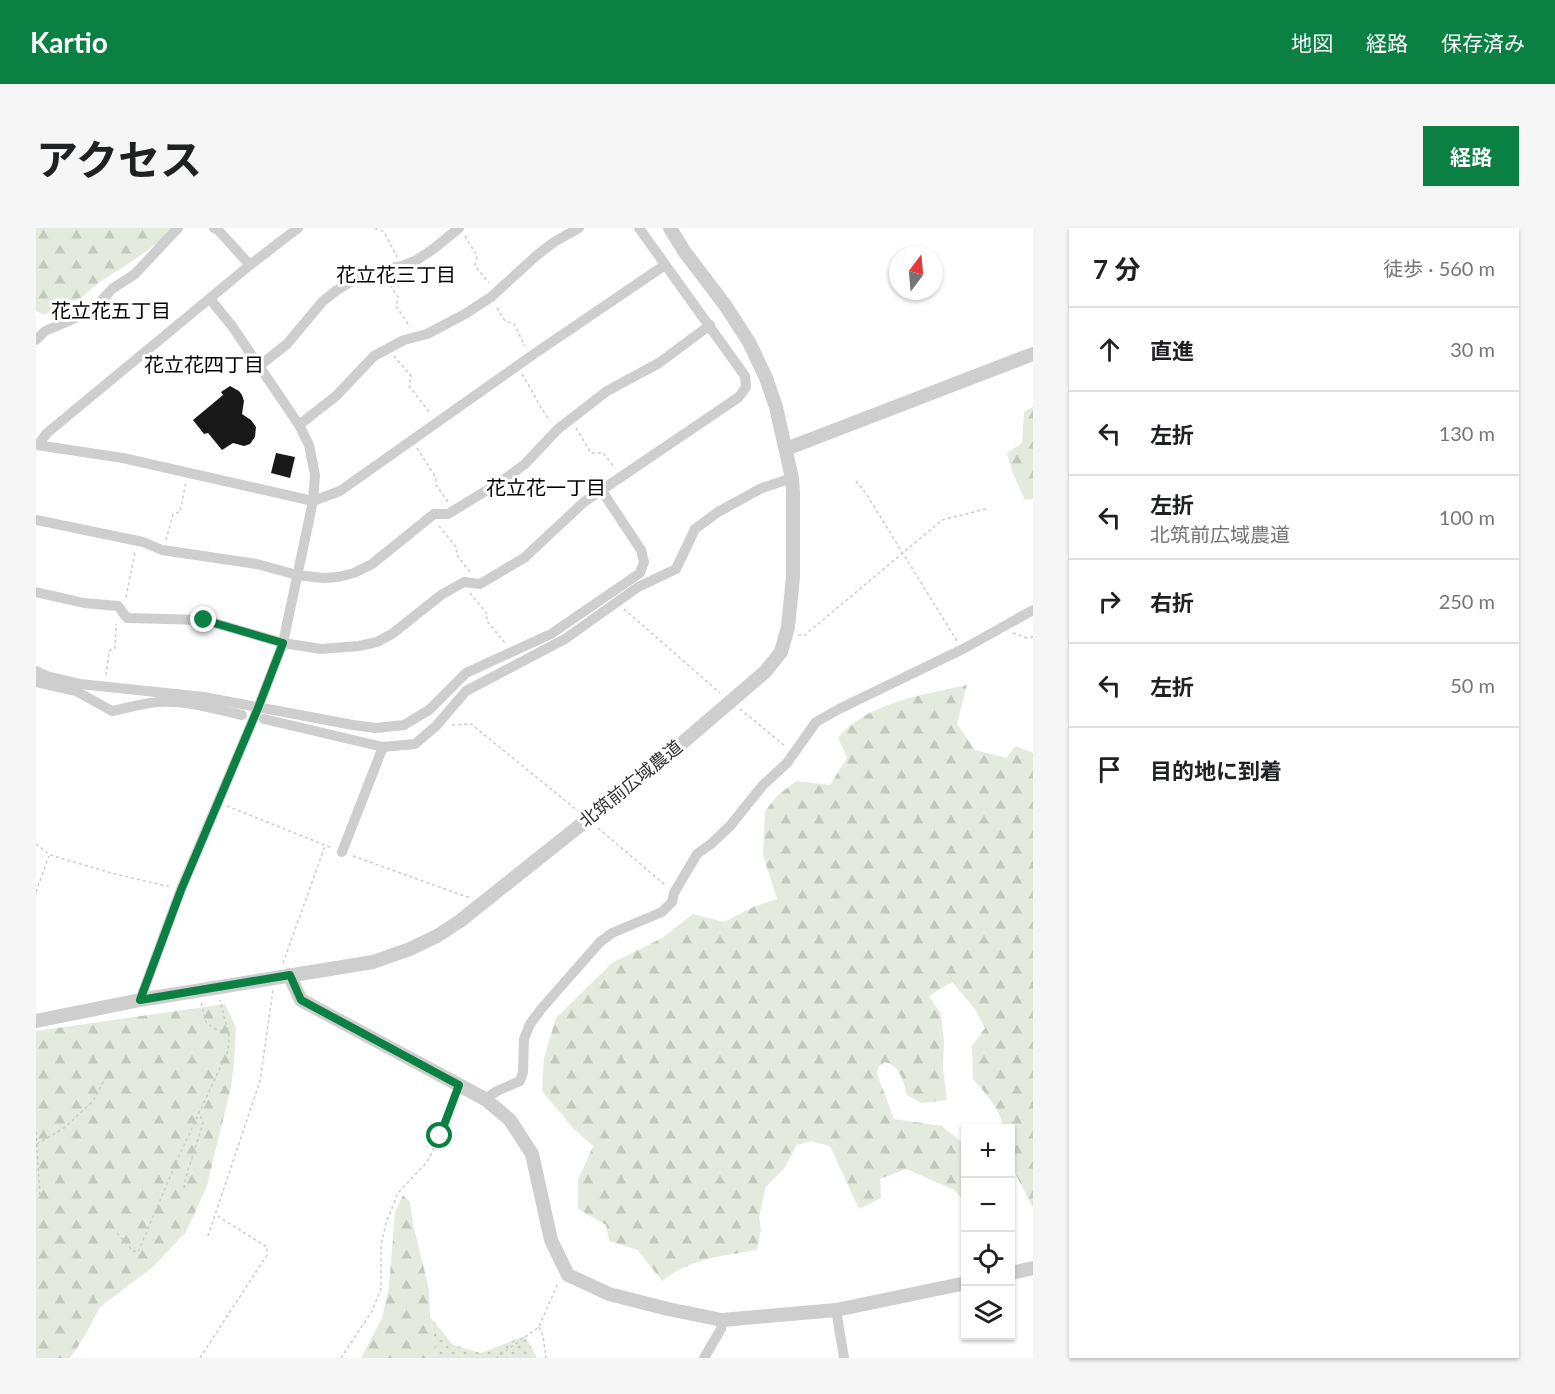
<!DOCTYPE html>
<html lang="ja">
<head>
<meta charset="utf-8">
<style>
	body { margin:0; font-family:Lato,"Noto Sans JP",sans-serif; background:#f6f6f6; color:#202124 }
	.controls { position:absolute; right:18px; bottom:18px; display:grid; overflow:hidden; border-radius:0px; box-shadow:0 2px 4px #0004 }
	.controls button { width:54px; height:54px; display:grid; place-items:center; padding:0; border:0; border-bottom:2px solid #e0e0e0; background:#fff; color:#202124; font:30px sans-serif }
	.compass { position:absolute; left:853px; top:18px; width:54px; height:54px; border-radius:50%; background:#fff; box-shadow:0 2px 4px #0004; rotate:16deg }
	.stop { position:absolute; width:18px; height:18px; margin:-14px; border:4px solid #0b8043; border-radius:50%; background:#fff }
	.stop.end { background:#0b8043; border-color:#fff; box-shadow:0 2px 6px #0008 }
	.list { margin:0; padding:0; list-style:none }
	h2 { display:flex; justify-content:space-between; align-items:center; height:78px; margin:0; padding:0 24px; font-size:26px }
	h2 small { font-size:20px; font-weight:400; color:#757577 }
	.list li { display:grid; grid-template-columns:39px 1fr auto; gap:18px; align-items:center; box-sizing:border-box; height:84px; padding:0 24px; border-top:2px solid #e0e0e0 }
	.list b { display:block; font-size:22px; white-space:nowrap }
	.list p { margin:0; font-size:20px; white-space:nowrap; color:#757577 }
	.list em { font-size:20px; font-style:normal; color:#757577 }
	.icon { flex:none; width:33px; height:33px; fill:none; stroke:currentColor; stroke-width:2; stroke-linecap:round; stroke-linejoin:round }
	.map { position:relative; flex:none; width:997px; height:1130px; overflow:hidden; border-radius:0px }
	header { display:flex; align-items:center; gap:36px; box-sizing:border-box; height:84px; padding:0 30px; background:#0b8043; color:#fff }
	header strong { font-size:28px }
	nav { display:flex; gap:33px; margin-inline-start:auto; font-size:21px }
	.intro { display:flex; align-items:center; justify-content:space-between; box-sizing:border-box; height:144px; padding:0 36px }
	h1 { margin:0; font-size:42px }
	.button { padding:15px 27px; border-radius:0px; background:#0b8043; color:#fff; font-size:21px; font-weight:700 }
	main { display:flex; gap:36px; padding:0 36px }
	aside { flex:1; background:#fff; border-radius:0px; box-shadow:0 2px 4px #0004 }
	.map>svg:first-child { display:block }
</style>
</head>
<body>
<header>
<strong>Kartio</strong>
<nav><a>地図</a><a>経路</a><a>保存済み</a></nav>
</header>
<div class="intro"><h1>アクセス</h1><a class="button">経路</a></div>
<main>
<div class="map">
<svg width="997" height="1130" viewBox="0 0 997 1130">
	<defs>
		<pattern id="grass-dots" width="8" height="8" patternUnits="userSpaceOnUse" patternTransform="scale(1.5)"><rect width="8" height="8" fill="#e4eadd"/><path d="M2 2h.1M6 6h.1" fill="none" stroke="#c4c9be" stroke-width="1.8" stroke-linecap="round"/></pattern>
		<pattern id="forest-firs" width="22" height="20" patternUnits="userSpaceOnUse" patternTransform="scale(1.5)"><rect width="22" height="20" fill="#e4eadd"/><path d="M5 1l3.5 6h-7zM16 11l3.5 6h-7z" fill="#c4c9be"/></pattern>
	</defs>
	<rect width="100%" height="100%" fill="#fff"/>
	<polygon fill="url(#grass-dots)" points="394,1089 417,1117 445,1125 489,1108 501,1130 398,1130 400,1118"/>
	<g fill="url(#forest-firs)">
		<polygon points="0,0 143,0 92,36 65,53 46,69 8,87 0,83"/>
		<polygon points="997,179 997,271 989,272 976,243 971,225 986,215 988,184"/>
		<path d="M931 457 921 496 939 522 970 530 980 518 997 525V980L975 937V900H967C965 881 949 865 937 851L936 818 949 800 939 781 916 754 893 768 905 786 908 813 907 841 911 872 885 875 871 867C867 852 865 839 849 834L842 839 841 846 858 891 906 898 929 917V976L919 962 870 941 844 951 845 970 823 981 794 918 775 913 761 917 748 941 730 959 723 989 725 1002 721 1022C683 1029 658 1029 626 1053L602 1022 573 1013 570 997 542 981V952L557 918 537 900 506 863 508 830 520 790 576 735 626 710 657 686 688 694 717 679 741 671 727 627 729 583 741 568 760 553 794 557 811 530 802 510C829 475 890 466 931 457Z"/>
		<polygon points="189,776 200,799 198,835 195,859 171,958 150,1004 118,1038 64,1079 48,1109 34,1130 0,1130 0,803"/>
		<polygon points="367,967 374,974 377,996 393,1061 394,1089 400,1118 398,1130 325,1130 346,1090 353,1059 359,984"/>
	</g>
	<g fill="#181818">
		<polygon points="194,158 203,163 206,167 208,173 206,186 215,192 220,199 219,209 214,216 208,218 197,215 186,222 172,205 168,206 157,192 187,167 185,164"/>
		<polygon points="240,225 259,229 254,250 235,245"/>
	</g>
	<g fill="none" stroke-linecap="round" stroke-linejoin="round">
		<g stroke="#cbcbcb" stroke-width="1.5" stroke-dasharray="3 3" stroke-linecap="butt">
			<polyline points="339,0 348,4 361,29"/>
			<polyline points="429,8 441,28 439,38 453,55"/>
			<polyline points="351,52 362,69 360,78 374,99"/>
			<polyline points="461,80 469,93 478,96 489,118"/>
			<polyline points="358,128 375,148 373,158 394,185"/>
			<path d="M486 146C496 162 503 178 514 193"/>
			<polyline points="540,200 555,225 567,225 579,240"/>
			<polyline points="381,220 400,250 400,257 412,274"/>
			<polyline points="820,253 831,267 921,413"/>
			<polyline points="403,298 421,320 420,326 434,344"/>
			<polyline points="130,312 137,286 144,284 150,254"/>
			<polyline points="434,365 452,387 450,392 470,416"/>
			<polyline points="90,369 99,324"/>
			<polyline points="588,381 684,465"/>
			<polyline points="977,405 991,410 997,409"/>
			<polyline points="762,407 769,407 906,292 950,281"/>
			<polyline points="70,447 73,423 79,420 80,396"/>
			<polyline points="704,481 749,518"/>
			<polyline points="416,497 435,496 542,583"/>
			<polyline points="191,578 296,620"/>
			<polyline points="562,600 629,657"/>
			<polyline points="0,616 14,627 79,646 135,659"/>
			<polyline points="317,628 434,670"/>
			<polyline points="0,664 13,628"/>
			<polyline points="247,735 289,618"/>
			<polyline points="165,775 170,794 179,801 192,805"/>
			<polyline points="0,904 4,969"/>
			<polyline points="1,916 28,900 57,873 70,849"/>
			<polyline points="148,960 149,952 167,895 163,884"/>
			<polyline points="81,1005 97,1023 102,1024 143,928 192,823 193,808 184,772"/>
			<polyline points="172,1008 224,853 237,762"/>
			<polyline points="503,1099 507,1108 510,1130"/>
			<polyline points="164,1130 231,1027 231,1019 180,987"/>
			<polyline points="305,1130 336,1083 345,1061 345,1018 350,995 362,965 391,934 404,908 419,870"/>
			<polyline points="460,1130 503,1099 522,1055"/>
		</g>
		<g stroke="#cecece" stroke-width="10">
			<polyline points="178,0 182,2 214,37"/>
			<polyline points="0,112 9,103 56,83 76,61 99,46 142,0"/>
			<polyline points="223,138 251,116 287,73 301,62 331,44 366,38 379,33 396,22 423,0"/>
			<polyline points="263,197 300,168 338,128 368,112 391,106 429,86 455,69 500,28 518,14 543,0"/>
			<polyline points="0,217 87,230 277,273 304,263 495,128 629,37"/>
			<polyline points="2,217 11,205 214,37 262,0"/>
			<polyline points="0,292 107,314 126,322 221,336 261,347 287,350 302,349 318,345 336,336 398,286 412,286 466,253 489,236 522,201 571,163 623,135 674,97"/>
			<polyline points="0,364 48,375 82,378 91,390 168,392 247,415 285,421 323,418 341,414 356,406 405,367 428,354 444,356 488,330 548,274 703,169 710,159 709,148 603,0"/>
			<polyline points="0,443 13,449 44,456 168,469 317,497 340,500 368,497 393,482 430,445 515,406 604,345 608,334 605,322 566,263"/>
			<path d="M0 454 40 463 76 483C91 480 107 475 123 474 151 472 179 481 206 487"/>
			<polyline points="228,491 347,519 379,516 400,498 430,463 529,411 602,359 640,341 659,301 682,284 726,260 756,250"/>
			<polyline points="306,624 347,519"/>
			<polyline points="104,772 145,661 222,480 247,415 277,273 279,247 273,217 263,197 196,98 174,71"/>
			<polyline points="449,871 461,863 484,853 487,844 488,811 494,796 506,780 564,714 576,705 626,684 636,674 638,665 661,626 675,616 694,598 727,557 751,535 780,494 803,481 929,420 997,382"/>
			<polyline points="800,1082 808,1130"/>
			<polyline points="668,1130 685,1101 686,1092"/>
		</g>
		<g stroke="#cecece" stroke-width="14">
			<polyline points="750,221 997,126"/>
			<polyline points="253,747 265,772 449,871 474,892 496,926 515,1012 532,1047 573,1066 632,1081 686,1092 800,1082 930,1055"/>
			<polyline points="0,793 104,772 337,734 374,721 401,708 424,693 631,528 730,443 745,424 752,399 757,349 757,264 756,250 740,179 730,150 713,114 689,77 648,23 634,0"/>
			<polyline points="975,1045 997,1040"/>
		</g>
	</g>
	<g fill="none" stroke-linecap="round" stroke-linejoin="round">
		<polyline stroke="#0b8043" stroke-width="8" points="168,392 247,415 222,480 145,662 104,772 254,747 265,772 423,857 404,908"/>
	</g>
	<g text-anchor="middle" stroke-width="6" stroke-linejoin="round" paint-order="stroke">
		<g font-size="18" fill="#313131" stroke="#fff">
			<text transform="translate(595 556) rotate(-39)" y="6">北筑前広域農道</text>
		</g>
		<g font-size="20" fill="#000" stroke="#fff">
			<text x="360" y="54">花立花三丁目</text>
			<text x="75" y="90">花立花五丁目</text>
			<text x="168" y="144">花立花四丁目</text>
			<text x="510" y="267">花立花一丁目</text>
		</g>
	</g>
</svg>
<div class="controls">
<button>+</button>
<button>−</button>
<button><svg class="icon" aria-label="locate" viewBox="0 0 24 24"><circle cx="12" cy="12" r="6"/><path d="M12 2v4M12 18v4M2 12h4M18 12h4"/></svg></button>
<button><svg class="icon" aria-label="layers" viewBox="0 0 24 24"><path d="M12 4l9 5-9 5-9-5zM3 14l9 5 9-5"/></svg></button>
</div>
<svg class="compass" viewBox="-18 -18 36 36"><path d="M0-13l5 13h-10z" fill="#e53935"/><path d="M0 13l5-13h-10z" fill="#757577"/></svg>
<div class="stop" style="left:404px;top:908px"></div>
<div class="stop end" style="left:168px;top:392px"></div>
</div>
<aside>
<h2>7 分<small>徒歩 · 560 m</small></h2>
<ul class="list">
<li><svg class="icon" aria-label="ahead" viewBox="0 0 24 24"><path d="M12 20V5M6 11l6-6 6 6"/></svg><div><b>直進</b></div><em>30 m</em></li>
<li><svg class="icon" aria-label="left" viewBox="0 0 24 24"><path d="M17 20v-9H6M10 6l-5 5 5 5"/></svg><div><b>左折</b></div><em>130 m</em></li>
<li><svg class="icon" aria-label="left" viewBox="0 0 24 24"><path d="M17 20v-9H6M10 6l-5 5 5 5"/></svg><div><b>左折</b><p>北筑前広域農道</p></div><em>100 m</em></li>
<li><svg class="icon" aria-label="right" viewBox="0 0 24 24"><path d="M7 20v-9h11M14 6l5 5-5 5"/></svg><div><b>右折</b></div><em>250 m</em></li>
<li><svg class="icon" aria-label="left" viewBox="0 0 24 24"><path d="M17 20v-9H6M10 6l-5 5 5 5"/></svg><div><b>左折</b></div><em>50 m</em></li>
<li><svg class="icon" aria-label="arrive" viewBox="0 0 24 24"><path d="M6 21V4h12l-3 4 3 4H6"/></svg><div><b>目的地に到着</b></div></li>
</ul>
</aside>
</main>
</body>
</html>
